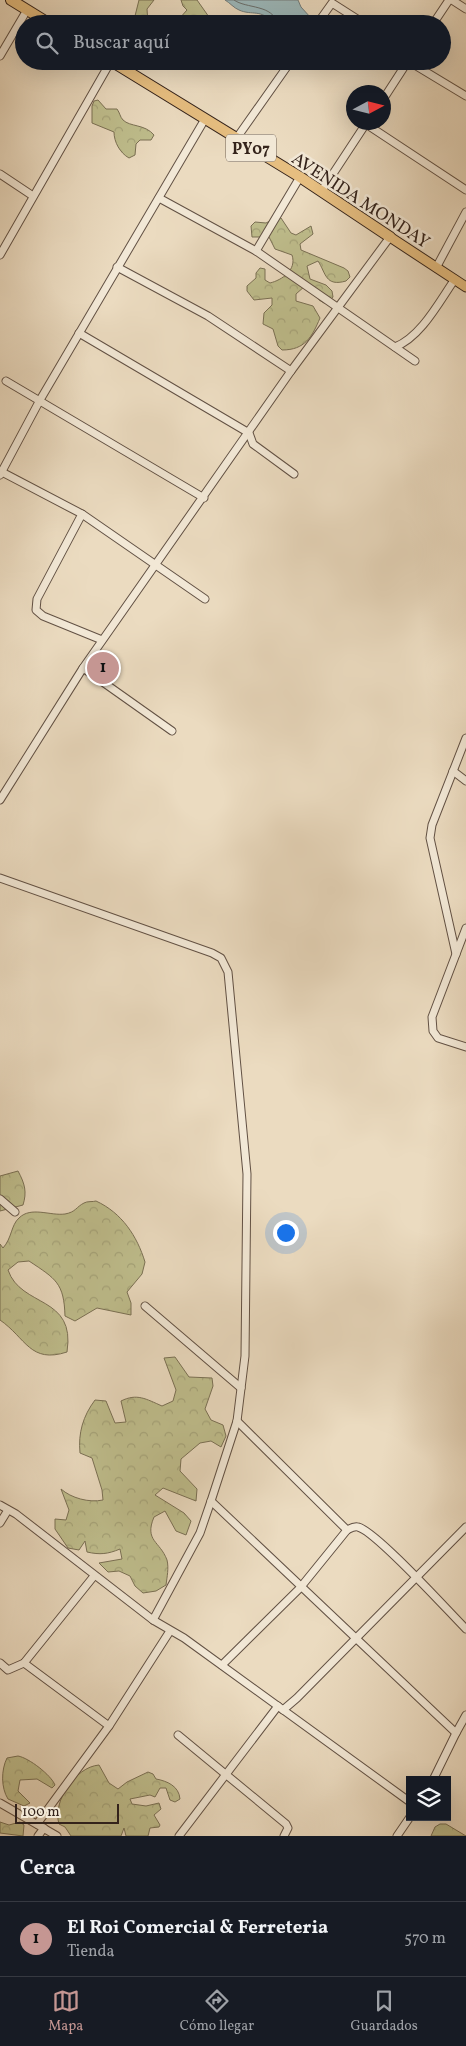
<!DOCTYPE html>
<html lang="es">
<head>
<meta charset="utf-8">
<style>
	body { margin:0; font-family:Vollkorn,serif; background:#242831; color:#f1f3f6 }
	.controls { position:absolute; right:15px; bottom:15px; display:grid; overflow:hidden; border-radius:0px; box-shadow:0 5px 20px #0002 }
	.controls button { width:45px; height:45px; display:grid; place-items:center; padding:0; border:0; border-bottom:1px solid #363941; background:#171b24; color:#f1f3f6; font:25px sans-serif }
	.compass { position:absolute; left:346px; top:85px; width:45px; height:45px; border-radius:50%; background:#171b24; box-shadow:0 5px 20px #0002; rotate:83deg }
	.scale { position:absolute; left:15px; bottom:12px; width:104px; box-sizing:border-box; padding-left:5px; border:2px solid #34231b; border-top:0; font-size:14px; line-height:18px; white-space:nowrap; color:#34231b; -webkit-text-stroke:4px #f2e8d6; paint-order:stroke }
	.you { position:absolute; left:285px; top:1232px; width:18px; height:18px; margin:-12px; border:4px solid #fff; border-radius:50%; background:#1a73e8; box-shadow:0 0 0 8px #1a73e833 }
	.badge { display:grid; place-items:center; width:32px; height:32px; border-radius:50%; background:#c59692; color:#111; font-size:16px; font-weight:700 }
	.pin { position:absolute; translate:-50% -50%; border:2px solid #fff; box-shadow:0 1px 5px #0006 }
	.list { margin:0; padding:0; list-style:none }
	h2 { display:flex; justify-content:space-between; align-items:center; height:65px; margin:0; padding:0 20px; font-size:21px }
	h2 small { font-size:16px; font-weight:400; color:#9ea1a6 }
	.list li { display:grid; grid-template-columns:32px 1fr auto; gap:15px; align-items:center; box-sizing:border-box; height:75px; padding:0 20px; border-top:1px solid #363941 }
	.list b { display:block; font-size:19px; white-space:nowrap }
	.list p { margin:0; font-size:16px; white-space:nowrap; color:#9ea1a6 }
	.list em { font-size:16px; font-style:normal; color:#9ea1a6 }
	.icon { flex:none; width:28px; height:28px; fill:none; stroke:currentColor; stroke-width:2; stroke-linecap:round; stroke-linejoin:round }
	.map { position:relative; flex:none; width:466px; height:1836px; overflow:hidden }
	.search { position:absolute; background:#171b24; box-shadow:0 5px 20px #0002; left:15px; right:15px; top:15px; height:55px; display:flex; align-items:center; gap:12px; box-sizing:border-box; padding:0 18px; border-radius:28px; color:#9ea1a6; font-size:19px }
	.sheet { height:140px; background:#171b24 }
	nav { display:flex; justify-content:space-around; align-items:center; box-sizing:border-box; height:70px; border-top:1px solid #363941; background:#171b24; font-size:14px; color:#9ea1a6 }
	nav a { display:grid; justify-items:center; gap:2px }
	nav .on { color:#c59692 }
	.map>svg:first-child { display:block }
</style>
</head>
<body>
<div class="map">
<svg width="466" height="1836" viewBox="0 0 466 1836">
	<defs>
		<pattern id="forest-crowns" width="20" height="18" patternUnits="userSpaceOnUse" patternTransform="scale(1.25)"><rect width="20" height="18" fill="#bfbe8d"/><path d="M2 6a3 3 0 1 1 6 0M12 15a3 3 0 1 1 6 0" fill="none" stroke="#a5a379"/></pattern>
	</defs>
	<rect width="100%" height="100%" fill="#ebdbc0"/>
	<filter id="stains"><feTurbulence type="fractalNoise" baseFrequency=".004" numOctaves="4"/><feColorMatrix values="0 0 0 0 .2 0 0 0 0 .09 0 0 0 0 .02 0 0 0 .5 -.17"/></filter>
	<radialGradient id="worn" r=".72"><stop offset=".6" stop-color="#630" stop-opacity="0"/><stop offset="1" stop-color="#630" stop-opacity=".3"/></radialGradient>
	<g fill="url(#forest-crowns)" stroke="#7a7054">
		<polygon points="139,0 154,0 147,9 148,24 129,24 134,20"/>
		<polygon points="181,0 197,0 209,17 221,18 229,24 179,24 179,19 187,10 183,6"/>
		<path d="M98 100 106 109H117C120 113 120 117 123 120 130 127 145 124 154 135L151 140H140L136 144 135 155 129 158C120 153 114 142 114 132L92 123V106L94 101Z"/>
		<path d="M276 218H281L291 233 296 235 311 226 313 234 300 244 301 250 344 268 348 271 350 277 346 281C325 287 326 273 318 261L307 266 310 279 326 285 332 291 333 297 329 302 324 303 319 300 315 288 305 286 296 294V301L313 306 320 318C312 337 305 350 282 350L278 346 273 329 263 324 264 313 272 305V298L254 300 247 291V286L256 278V273L260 268 265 269V280L270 283C282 280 297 270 292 255L275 249 269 237H252L251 226 255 222 266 223Z"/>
		<path d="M18 1171C25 1184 27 1192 23 1205L0 1211V1176Z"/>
		<path d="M96 1201C122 1213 137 1236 145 1262L142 1274 127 1292 131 1303V1315L97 1308 75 1321 65 1316C64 1283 56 1279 29 1261L18 1262 8 1270C21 1308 76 1295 67 1352 30 1364 26 1338 0 1320V1244L3 1248C12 1238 11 1225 19 1218 31 1206 50 1216 65 1214 76 1212 76 1207 84 1203 87 1201 93 1202 96 1201Z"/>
		<path d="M175 1357 189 1377 212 1378 213 1386 205 1409 211 1420 223 1425 226 1436 221 1447 211 1441 200 1443 181 1459 180 1471 197 1489 196 1501 163 1488 155 1495 184 1513 191 1521 186 1535 176 1531 165 1511 154 1517C144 1541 160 1541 167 1560 169 1568 167 1577 166 1585L156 1591 143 1593 135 1586 130 1576 119 1571 108 1572 99 1563 122 1559 120 1549C108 1554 100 1555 87 1552L85 1541 79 1550 68 1548 55 1529V1519L66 1520 69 1510 61 1489C71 1498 89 1503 103 1500L102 1490 92 1458 80 1453C78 1433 83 1416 95 1400L106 1401 115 1423 126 1422 121 1401C137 1393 146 1399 162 1406L173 1401 176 1390 164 1358Z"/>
		<path d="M18 1756C29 1758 51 1775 55 1785L52 1788 37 1779 20 1780 18 1791 30 1803 24 1806 8 1799C1 1788 1 1770 7 1758Z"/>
		<path d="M99 1765 109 1783 118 1789 127 1782 148 1772 153 1774 156 1779C167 1781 179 1786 180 1799L175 1802 170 1800 166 1788H160L155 1797 150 1795 130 1799 132 1804 146 1806 159 1803 161 1809 154 1815 160 1825 159 1827 150 1828 148 1836H126L124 1828 121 1836H71L65 1827 59 1824C52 1802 75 1767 99 1765Z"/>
		<polygon points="0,1822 9,1825 20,1822 24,1825 23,1836 0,1833"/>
		<polygon points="440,1824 446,1824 466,1836 431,1836 435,1827"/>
	</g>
	<path fill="#9cb9bc" stroke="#727d7c" d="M225 0H298L301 7 311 18 307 24H273C262 8 252 16 239 10 234 8 230 3 225 0Z"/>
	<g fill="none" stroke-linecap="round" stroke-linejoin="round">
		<path stroke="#686e6c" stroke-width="1" d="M234 0C246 9 274 4 277 24"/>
		<g stroke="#625144" stroke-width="9">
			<g id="minor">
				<polyline points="452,0 466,9"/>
				<polyline points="317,24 332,3 365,24"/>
				<polyline points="433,24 449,0"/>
				<polyline points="0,56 27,10"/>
				<polyline points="408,61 466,96"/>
				<polyline points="384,98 408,61"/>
				<polyline points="366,124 466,190"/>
				<polyline points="236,139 291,61"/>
				<polyline points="0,174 33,196"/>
				<polyline points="321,192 367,122"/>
				<polyline points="159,198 256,251 415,361"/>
				<polyline points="256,251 300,177"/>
				<polyline points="0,255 111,61"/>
				<polyline points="117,267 208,316 291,371"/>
				<polyline points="436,268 466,212"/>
				<polyline points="79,333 249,433 253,444 294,474"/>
				<path d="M395 347C421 337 439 302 455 279"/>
				<polyline points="6,381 204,498"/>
				<polyline points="0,471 82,514 205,599"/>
				<polyline points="0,475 40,400 205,119"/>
				<polyline points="82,514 37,599 36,610 43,616 102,640"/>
				<polyline points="83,668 172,731"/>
				<polyline points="453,771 466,781"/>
				<polyline points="0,800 83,668 291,371 390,237"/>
				<polyline points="0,878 212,953 221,958 228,972 247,1174 245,1356 237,1421 211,1501 200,1533 153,1620"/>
				<polyline points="466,928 432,1017 433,1031 438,1038 466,1047"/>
				<polyline points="456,954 430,838 432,825 466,738"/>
				<polyline points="0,1199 15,1212"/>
				<polyline points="145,1306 241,1388"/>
				<polyline points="237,1421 347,1530"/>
				<polyline points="211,1501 456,1733 466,1715"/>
				<polyline points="0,1505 16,1514 153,1620 184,1638 410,1802"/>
				<polyline points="0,1523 8,1510"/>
				<polyline points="0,1663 8,1670 24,1663 94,1576"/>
				<polyline points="24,1663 109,1726 170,1631"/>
				<path d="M222 1665 300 1588 347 1530C351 1528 354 1526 358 1527 376 1531 449 1612 466 1629"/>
				<polyline points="283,1710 297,1698 466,1527"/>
				<polyline points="178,1735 286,1824 288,1828 284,1836"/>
				<polyline points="433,1780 456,1733"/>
				<polyline points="0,1803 57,1836"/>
				<polyline points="37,1824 109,1726"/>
				<polyline points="38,1836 44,1828"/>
				<polyline points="179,1836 278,1706"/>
				<polyline points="397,1836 410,1817"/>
			</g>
		</g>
		<g stroke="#34231b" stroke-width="11">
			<polyline id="major" points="390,237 466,287"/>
		</g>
		<g stroke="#34231b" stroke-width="12">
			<g id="highway">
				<polyline points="11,0 50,24"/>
				<polyline points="111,61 300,177 390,237"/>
			</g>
		</g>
		<use href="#minor" stroke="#f2e8d6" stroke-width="7"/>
		<use href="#major" stroke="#e6be80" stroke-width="9"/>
		<use href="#highway" stroke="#e6be80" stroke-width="10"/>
	</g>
	<g text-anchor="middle" stroke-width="5" stroke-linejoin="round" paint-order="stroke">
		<rect fill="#f2e8d6" stroke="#6d5e53" stroke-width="1" x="226" y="134.5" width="50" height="27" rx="4"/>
		<g font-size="16" font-weight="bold" fill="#34231b">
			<text x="251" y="154">PY07</text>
		</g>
		<g font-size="18" fill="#34231b" stroke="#f2e8d6">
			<text transform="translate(361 200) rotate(33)" y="6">AVENIDA MONDAY</text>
		</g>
	</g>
	<rect width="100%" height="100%" filter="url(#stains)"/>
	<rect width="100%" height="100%" fill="url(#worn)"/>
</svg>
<div class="controls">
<button><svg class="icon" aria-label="layers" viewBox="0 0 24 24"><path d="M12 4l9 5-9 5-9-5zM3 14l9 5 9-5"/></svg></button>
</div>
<svg class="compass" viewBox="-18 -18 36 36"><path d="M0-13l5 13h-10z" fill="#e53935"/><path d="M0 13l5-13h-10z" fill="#9ea1a6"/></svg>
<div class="scale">100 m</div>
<div class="you"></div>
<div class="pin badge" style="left:103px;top:668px">1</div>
<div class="search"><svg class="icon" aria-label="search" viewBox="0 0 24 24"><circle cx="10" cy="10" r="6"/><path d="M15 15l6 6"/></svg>Buscar aquí</div>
</div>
<section class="sheet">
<h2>Cerca<small></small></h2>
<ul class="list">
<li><span class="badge">1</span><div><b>El Roi Comercial &amp; Ferreteria</b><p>Tienda</p></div><em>570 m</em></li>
</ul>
</section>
<nav>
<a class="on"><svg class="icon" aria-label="map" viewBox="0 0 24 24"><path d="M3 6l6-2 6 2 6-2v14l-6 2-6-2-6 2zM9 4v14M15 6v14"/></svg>Mapa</a>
<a><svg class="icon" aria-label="directions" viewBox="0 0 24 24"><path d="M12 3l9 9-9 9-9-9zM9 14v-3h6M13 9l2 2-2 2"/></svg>Cómo llegar</a>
<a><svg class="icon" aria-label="saved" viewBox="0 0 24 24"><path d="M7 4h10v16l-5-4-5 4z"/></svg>Guardados</a>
</nav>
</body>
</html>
